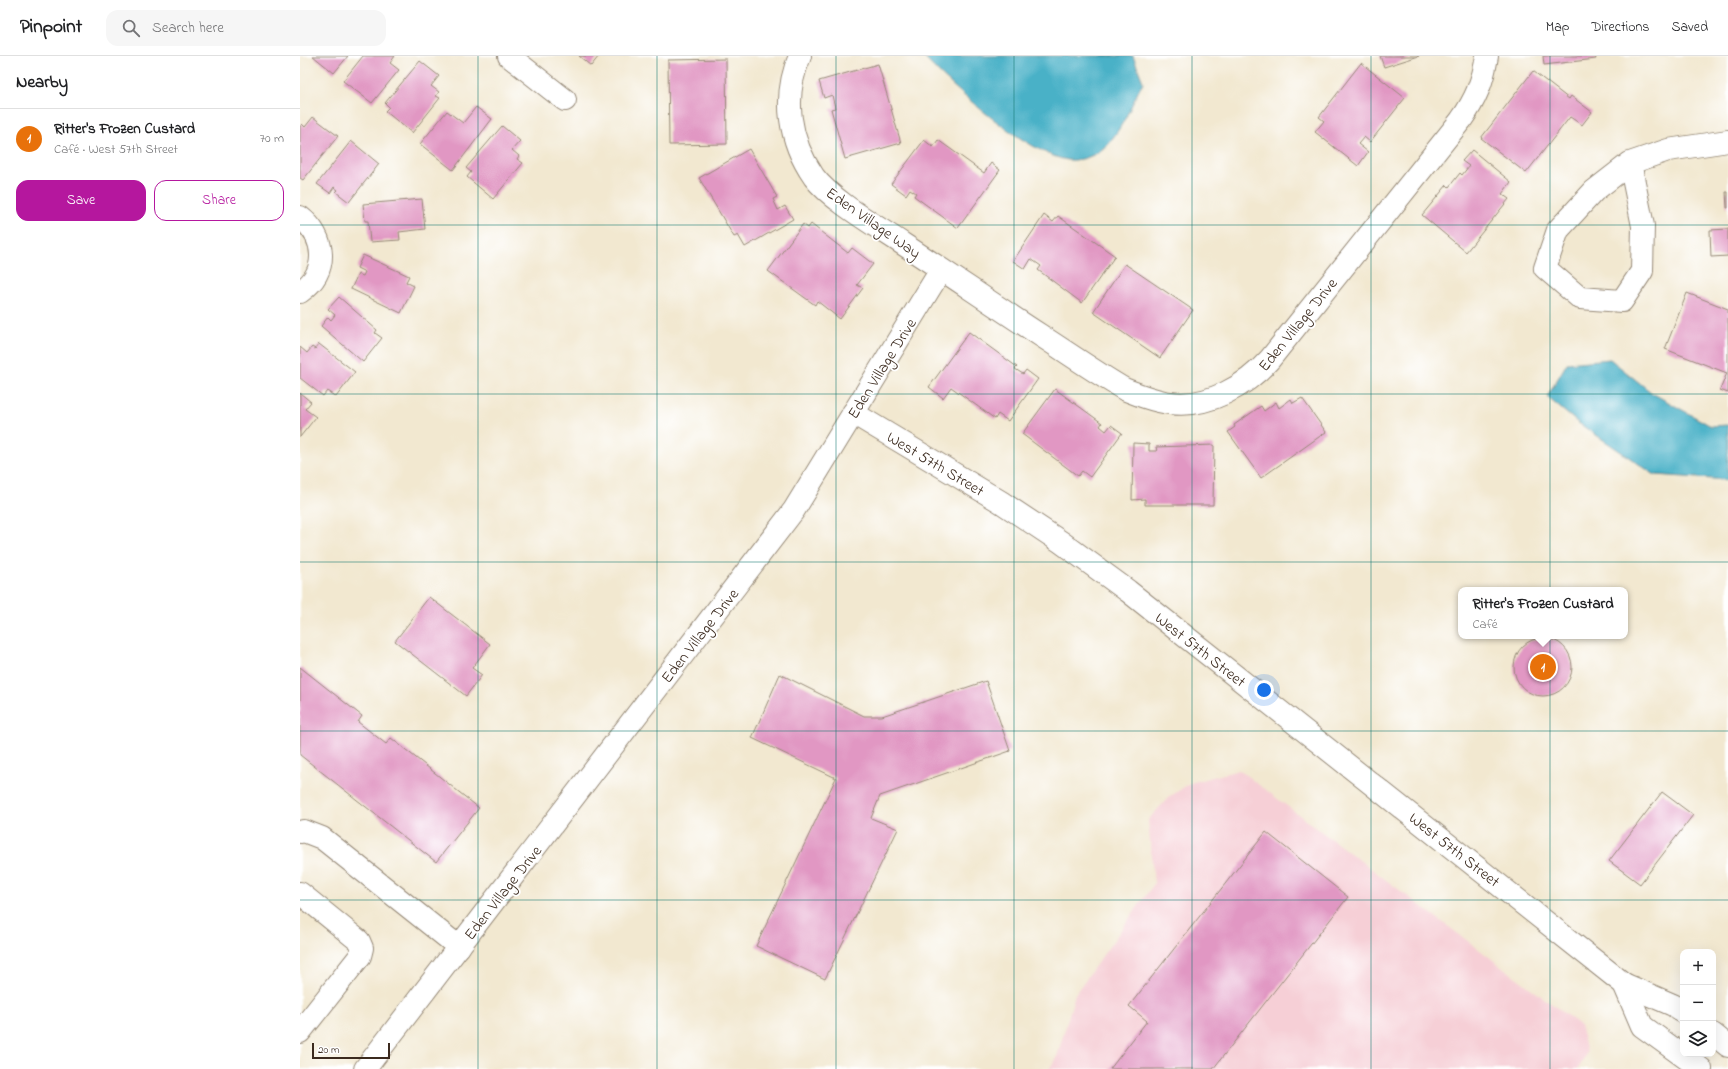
<!DOCTYPE html>
<html lang="en">
<head>
<meta charset="utf-8">
<style>
	body { margin:0; font-family:"Indie Flower",sans-serif; background:#f6f6f6; color:#202124 }
	.controls { position:absolute; right:12px; bottom:12px; display:grid; overflow:hidden; border-radius:8px; box-shadow:0 4px 16px #0002 }
	.controls button { width:36px; height:36px; display:grid; place-items:center; padding:0; border:0; border-bottom:1px solid #e0e0e0; background:#fff; color:#202124; font:20px sans-serif }
	.scale { position:absolute; left:12px; bottom:10px; width:78px; box-sizing:border-box; padding-left:4px; border:2px solid #3b2a1e; border-top:0; font-size:11px; line-height:14px; white-space:nowrap; color:#3b2a1e; -webkit-text-stroke:3px #fff; paint-order:stroke }
	.you { position:absolute; left:964px; top:634px; width:14px; height:14px; margin:-10px; border:3px solid #fff; border-radius:50%; background:#1a73e8; box-shadow:0 0 0 6px #1a73e833 }
	.badge { display:grid; place-items:center; width:26px; height:26px; border-radius:50%; background:#b5179e; color:#fff; font-size:13px; font-weight:700 }
	.pin { position:absolute; translate:-50% -50%; border:2px solid #fff; box-shadow:0 1px 4px #0006 }
	.popup { position:absolute; left:1158px; top:531px; width:170px; height:52px; box-sizing:border-box; display:grid; place-content:center; border-radius:8px; background:#fff; filter:drop-shadow(0 1px 3px #0005); font-size:13px; white-space:nowrap; color:#757577 }
	.popup b { font-size:15px; color:#202124 }
	.popup::after { content:''; position:absolute; left:50%; top:100%; margin-left:-8px; border:8px solid transparent; border-top-color:#fff }
	.list { margin:0; padding:0; list-style:none }
	h2 { display:flex; justify-content:space-between; align-items:center; height:52px; margin:0; padding:0 16px; font-size:17px }
	h2 small { font-size:13px; font-weight:400; color:#757577 }
	.list li { display:grid; grid-template-columns:26px 1fr auto; gap:12px; align-items:center; box-sizing:border-box; height:60px; padding:0 16px; border-top:1px solid #e0e0e0 }
	.list b { display:block; font-size:15px; white-space:nowrap }
	.list p { margin:0; font-size:13px; white-space:nowrap; color:#757577 }
	.list em { font-size:13px; font-style:normal; color:#757577 }
	.actions { display:flex; gap:8px; padding:12px 16px }
	.actions a { flex:1; padding:9px 0; border:1px solid #b5179e; border-radius:12px; text-align:center; font-size:14px; color:#b5179e }
	.actions .main { background:#b5179e; color:#fff }
	.icon { flex:none; width:22px; height:22px; fill:none; stroke:currentColor; stroke-width:2; stroke-linecap:round; stroke-linejoin:round }
	.map { position:relative; flex:none; width:1428px; height:1013px; overflow:hidden }
	header { display:flex; align-items:center; gap:24px; box-sizing:border-box; height:56px; padding:0 20px; background:#fff; border-bottom:1px solid #e0e0e0 }
	header strong { font-size:19px }
	nav { display:flex; gap:22px; margin-inline-start:auto; font-size:14px }
	.search { width:280px; height:36px; background:#f6f6f6; display:flex; align-items:center; gap:10px; box-sizing:border-box; padding:0 14px; border-radius:12px; color:#757577; font-size:15px }
	main { display:flex }
	aside { flex:1; background:#fff }
	.map>svg:first-child { display:block }
</style>
</head>
<body>
<header>
<strong>Pinpoint</strong>
<div class="search"><svg class="icon" aria-label="search" viewBox="0 0 24 24"><circle cx="10" cy="10" r="6"/><path d="M15 15l6 6"/></svg>Search here</div>
<nav><a>Map</a><a>Directions</a><a>Saved</a></nav>
</header>
<main>
<aside>
<h2>Nearby<small></small></h2>
<ul class="list">
<li><span class="badge" style="background:#e8710a">1</span><div><b>Ritter's Frozen Custard</b><p>Café · West 57th Street</p></div><em>70 m</em></li>
</ul>
<div class="actions"><a class="main">Save</a><a>Share</a></div>
</aside>
<div class="map">
<svg width="1428" height="1013" viewBox="0 0 1428 1013">
	<rect width="100%" height="100%" fill="#fff"/>
	<filter id="ink" filterUnits="userSpaceOnUse"><feTurbulence type="fractalNoise" baseFrequency=".025" numOctaves="2"/><feDisplacementMap in="SourceGraphic" scale="8" xChannelSelector="R" yChannelSelector="G"/><feConvolveMatrix kernelMatrix="1 2 1 2 8 2 1 2 1" color-interpolation-filters="sRGB"/></filter>
	<filter id="wash" filterUnits="userSpaceOnUse"><feTurbulence type="fractalNoise" baseFrequency=".012" numOctaves="4" result="noise"/><feDisplacementMap in="SourceGraphic" scale="16" xChannelSelector="R" yChannelSelector="G"/><feGaussianBlur stdDeviation="0.9" result="paint"/><feColorMatrix in="noise" values="0 0 0 0 0 0 0 0 0 0 0 0 0 0 0 0 0 1.4 0 .05"/><feComposite in="paint" operator="in"/></filter>
	<g filter="url(#wash)">
		<rect width="100%" height="100%" fill="#f2e8d0"/>
		<polygon fill="#f6cfd6" points="939,714 1280,969 1287,996 1278,1013 749,1013 757,1001 775,938 854,828 848,764 868,742 890,727"/>
		<g fill="#48b1c7" stroke="#426e72">
			<path d="M623 0H833L843 26C831 49 819 83 797 97 788 102 778 105 768 104 731 100 648 29 623 0Z"/>
			<polygon points="1310,303 1352,337 1411,370 1428,369 1428,424 1355,419 1277,366 1247,341 1267,307"/>
		</g>
		<g id="blocks">
			<g fill="#e197c3">
				<polygon points="13,0 48,0 34,17"/>
				<polygon points="63,0 95,0 90,7 99,14 72,47 43,25"/>
				<polygon points="279,0 299,0 291,10"/>
				<polygon points="1080,0 1119,0 1084,11"/>
				<polygon points="1243,0 1295,0 1296,3 1244,9"/>
				<polygon points="426,3 427,88 369,89 368,4"/>
				<polygon points="120,5 139,20 131,30 139,36 136,40 140,42 112,77 85,55 89,51 85,47"/>
				<polygon points="1061,7 1105,42 1070,86 1064,81 1058,88 1068,96 1058,110 1015,76 1024,65 1019,61"/>
				<polygon points="578,8 601,87 545,103 531,53 535,52 532,39 524,42 519,25"/>
				<polygon points="1233,15 1269,43 1271,40 1292,56 1282,69 1270,61 1226,117 1181,82"/>
				<polygon points="176,51 192,63 153,114 120,88 147,55 163,67"/>
				<polygon points="13,61 38,80 3,124 0,122 0,71 2,68 5,71"/>
				<polygon points="202,70 220,85 212,94 219,100 217,103 223,107 193,143 167,121 171,116 166,112"/>
				<polygon points="624,84 633,91 638,84 684,117 691,107 700,114 658,172 614,140 616,137 610,133 606,139 591,128"/>
				<polygon points="51,85 79,108 49,146 36,136 38,134 34,131 30,137 17,128"/>
				<polygon points="449,93 477,141 473,143 478,154 485,150 493,163 445,191 438,179 434,181 399,122"/>
				<polygon points="1172,94 1211,126 1202,138 1209,143 1166,196 1122,159 1147,129 1149,131 1160,117 1162,119 1169,110 1162,105"/>
				<polygon points="1426,136 1428,136 1428,152 1427,152"/>
				<polygon points="122,143 125,173 99,176 100,184 70,186 68,165 65,165 63,148"/>
				<polygon points="744,159 753,166 758,160 815,200 782,247 738,214 741,210 731,203 725,213 713,205"/>
				<polygon points="503,168 508,172 511,168 548,197 552,192 573,208 557,229 563,232 540,263 517,245 515,249 468,215"/>
				<polygon points="1428,173 1428,200 1411,201 1410,174"/>
				<polygon points="63,199 109,220 106,226 114,230 101,257 51,233 58,218 63,220 65,216 57,212"/>
				<polygon points="825,208 893,254 860,302 793,256"/>
				<polygon points="1387,237 1428,253 1428,337 1420,334 1427,317 1365,293"/>
				<polygon points="39,241 77,274 75,277 82,282 63,306 21,270 28,261 31,264 35,259 28,253"/>
				<polygon points="669,276 717,311 715,313 723,318 726,314 738,323 708,365 698,358 695,363 651,331 643,342 629,331"/>
				<polygon points="19,288 55,316 36,341 27,335 23,340 0,322 0,291 7,297 12,291 15,293"/>
				<polygon points="755,333 802,367 800,370 806,375 811,369 822,377 790,421 782,415 778,420 722,378"/>
				<polygon points="0,337 11,346 5,353 16,361 0,381"/>
				<polygon points="1002,342 1026,376 961,422 928,376 935,371 934,369 961,350 964,355 976,346 979,352 991,343 993,347"/>
				<polygon points="833,387 849,388 849,395 857,395 856,391 914,389 913,449 845,449 845,443 832,444"/>
				<polygon points="129,541 190,588 172,612 182,619 166,640 95,585"/>
				<circle cx="1243" cy="611" r="29"/>
				<polygon points="0,611 62,660 58,666 86,688 91,682 179,752 136,806 0,699"/>
				<polygon points="480,618 564,660 582,660 686,625 710,695 580,740 571,762 598,773 525,923 456,890 536,722 452,682"/>
				<polygon points="1362,736 1393,759 1340,828 1309,805"/>
				<polygon points="966,776 1048,841 913,1013 810,1013 847,965 829,950"/>
			</g>
		</g>
	</g>
	<g filter="url(#ink)">
		<use href="#blocks" fill-opacity="0" stroke="#968977" stroke-width="1"/>
		<g fill="none" stroke-linecap="round" stroke-linejoin="round">
			<g stroke="#968977" stroke-width="24">
				<g id="minor">
					<polyline points="209,0 265,44"/>
					<path d="M500 0C482 41 489 85 514 121 531 144 578 171 603 188 649 218 694 249 740 279 768 297 795 316 824 333 839 339 854 345 870 347 908 352 946 330 970 303L1161 64C1176 43 1183 25 1187 0"/>
					<polyline points="1330,107 1343,170 1342,215 1322,245 1280,242 1245,212 1258,174 1294,135 1330,107 1368,94 1428,85"/>
					<path d="M0 161C26 181 30 216 0 236"/>
					<polyline points="553,357 701,446 761,486 828,535 1324,928 1373,949 1383,956"/>
					<polyline points="0,776 4,775 22,782 159,891"/>
					<polyline points="0,837 59,885 62,892 60,900 0,976"/>
					<polyline points="1324,928 1342,970 1401,1013"/>
					<polyline points="1413,978 1428,990"/>
					<polyline points="65,1013 494,454 641,214"/>
				</g>
			</g>
			<use href="#minor" stroke="#fff" stroke-width="22"/>
		</g>
	</g>
	<path fill="none" stroke="#0f766e" stroke-width="1" stroke-opacity="0.55" d="M178 0V1013M357 0V1013M536 0V1013M714 0V1013M892 0V1013M1071 0V1013M1250 0V1013M0 169H1428M0 338H1428M0 506H1428M0 675H1428M0 844H1428"/>
	<g text-anchor="middle" stroke-width="3.5" stroke-linejoin="round" paint-order="stroke">
		<g font-size="16" fill="#3b2a1e" stroke="#fff">
			<text transform="translate(574 166) rotate(35)" y="6">Eden Village Way</text>
			<text transform="translate(997 268) rotate(-51)" y="6">Eden Village Drive</text>
			<text transform="translate(581 312) rotate(-58)" y="6">Eden Village Drive</text>
			<text transform="translate(636 407) rotate(31)" y="6">West 57th Street</text>
			<text transform="translate(399 579) rotate(-52)" y="6">Eden Village Drive</text>
			<text transform="translate(901 593) rotate(38)" y="6">West 57th Street</text>
			<text transform="translate(1155 793) rotate(38)" y="6">West 57th Street</text>
			<text transform="translate(202 836) rotate(-52)" y="6">Eden Village Drive</text>
		</g>
	</g>
</svg>
<div class="controls">
<button>+</button>
<button>−</button>
<button><svg class="icon" aria-label="layers" viewBox="0 0 24 24"><path d="M12 4l9 5-9 5-9-5zM3 14l9 5 9-5"/></svg></button>
</div>
<div class="scale">20 m</div>
<div class="you"></div>
<div class="pin badge" style="left:1243px;top:611px;background:#e8710a">1</div>
<div class="popup"><b>Ritter's Frozen Custard</b>Café</div>
</div>
</main>
</body>
</html>
